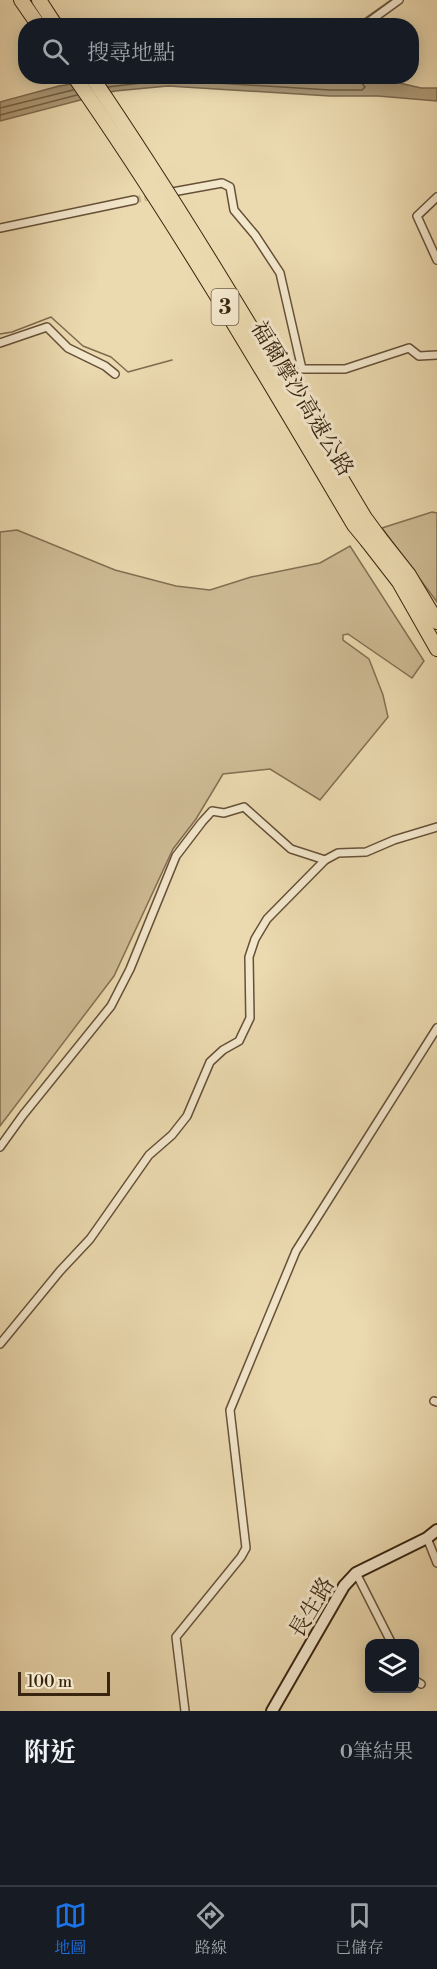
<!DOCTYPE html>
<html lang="zh-TW">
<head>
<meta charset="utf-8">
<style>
	body { margin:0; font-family:"Libre Bodoni","Noto Serif TC",serif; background:#242831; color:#f1f3f6 }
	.controls { position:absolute; right:18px; bottom:18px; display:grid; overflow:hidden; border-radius:12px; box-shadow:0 3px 15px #0003 }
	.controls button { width:54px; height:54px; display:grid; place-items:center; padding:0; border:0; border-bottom:2px solid #363941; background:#171b24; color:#f1f3f6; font:30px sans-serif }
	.scale { position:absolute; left:18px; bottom:15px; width:92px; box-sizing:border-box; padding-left:6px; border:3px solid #392410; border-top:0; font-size:16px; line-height:21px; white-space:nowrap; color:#392410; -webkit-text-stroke:4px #f2e6cb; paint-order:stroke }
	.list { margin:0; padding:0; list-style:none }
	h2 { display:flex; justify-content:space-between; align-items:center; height:78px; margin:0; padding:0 24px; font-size:26px }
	h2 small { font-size:20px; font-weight:400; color:#9ea1a6 }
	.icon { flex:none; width:33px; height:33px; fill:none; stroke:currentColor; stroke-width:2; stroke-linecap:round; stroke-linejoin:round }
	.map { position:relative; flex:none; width:437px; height:1711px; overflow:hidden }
	.search { position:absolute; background:#171b24; box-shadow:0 3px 15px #0003; left:18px; right:18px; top:18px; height:66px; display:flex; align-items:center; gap:15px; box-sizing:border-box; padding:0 21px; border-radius:24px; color:#9ea1a6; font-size:22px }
	.sheet { height:174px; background:#171b24 }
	nav { display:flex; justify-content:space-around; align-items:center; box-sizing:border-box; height:84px; border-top:2px solid #363941; background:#171b24; font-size:16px; color:#9ea1a6 }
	nav a { display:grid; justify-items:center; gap:3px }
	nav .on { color:#1a73e8 }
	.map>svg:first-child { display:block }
</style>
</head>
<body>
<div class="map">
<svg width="437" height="1711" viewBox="0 0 437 1711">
	<rect width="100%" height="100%" fill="#ebd9af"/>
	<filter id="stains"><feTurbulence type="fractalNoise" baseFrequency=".00333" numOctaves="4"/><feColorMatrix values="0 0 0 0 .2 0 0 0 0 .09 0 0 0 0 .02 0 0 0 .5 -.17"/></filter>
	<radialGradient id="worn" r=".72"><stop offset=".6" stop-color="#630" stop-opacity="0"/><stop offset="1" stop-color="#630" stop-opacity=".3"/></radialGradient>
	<g fill="#cdba94" stroke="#836f52" stroke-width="1.5">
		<polygon points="432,512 437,513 437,602 382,528"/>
		<polygon points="17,530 115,570 176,586 210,590 251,577 320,563 350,546 424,661 412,678 348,634 343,635 343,640 369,659 383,695 388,717 320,800 270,769 223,774 196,819 173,849 114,976 0,1126 0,532"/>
	</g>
	<polygon fill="#ae9b79" stroke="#7f6b4f" stroke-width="1.5" points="113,77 308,77 391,81 421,88 437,88 437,101 378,96 330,96 168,86 115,91 0,121 0,102 59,86"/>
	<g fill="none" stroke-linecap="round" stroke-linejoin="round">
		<g stroke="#746044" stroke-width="1.5">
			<polyline points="235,76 350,83 352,76"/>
			<polyline points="108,87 168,80 330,90 362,90 365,87 360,81 359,76"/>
			<polyline points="0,108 73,90"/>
			<polyline points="0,115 77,95"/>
		</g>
		<g stroke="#7f6b4f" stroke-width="1.5">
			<polyline points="354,26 391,0"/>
			<polyline points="0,334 12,332 51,317 83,346 111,357 128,372 172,360"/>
		</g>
		<polyline stroke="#c7b58f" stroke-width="7" stroke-dasharray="7 3.5" stroke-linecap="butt" points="134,200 154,196"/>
		<g stroke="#665138" stroke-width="10">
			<g id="street">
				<polyline points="363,26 399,0"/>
				<polyline points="167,193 222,183 230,187 234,210 255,235 280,273 302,369 345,369 409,348 419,356 437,355"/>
				<polyline points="437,197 417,216 437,260"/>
				<polyline points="0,228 134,200"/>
				<polyline points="0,343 47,327 68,348 105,366 115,374"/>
				<polyline points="0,1147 23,1115 111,1006 130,969 176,856 202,822 212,811 224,813 244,807 291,849 325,860 338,853 366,852 394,840 437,827"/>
				<polyline points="0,1344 60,1271 90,1239 149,1155 172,1135 187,1116 210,1062 223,1050 239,1041 250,1018 249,957 255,939 267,919 325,860"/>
				<polyline points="434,1401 437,1402"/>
				<polyline points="427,1538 437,1563"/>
				<polyline points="356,1573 392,1644"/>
				<polyline points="414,1680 421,1684"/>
				<polyline points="185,1711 176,1637 241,1557 246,1548 230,1410 296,1251 437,1028"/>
			</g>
		</g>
		<g stroke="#392410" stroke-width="14">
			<polyline id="secondary" points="272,1711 344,1586 356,1573 427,1538 437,1530"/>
		</g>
		<g stroke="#392410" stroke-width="16">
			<g id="highway">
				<polyline points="21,0 39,26"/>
				<polyline points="39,0 56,26"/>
				<polyline points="379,537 409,575 437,622"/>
				<polyline points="368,542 399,582 437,649"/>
			</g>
		</g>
		<use href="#street" stroke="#f2e6cb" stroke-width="7"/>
		<use href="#secondary" stroke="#f2e6cb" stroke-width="10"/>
		<use href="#highway" stroke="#ebd9af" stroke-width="14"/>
		<g stroke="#392410" stroke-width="16" stroke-linecap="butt">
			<g id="highway-bridge">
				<path d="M74 76C175 221 264 373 354 525L368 542"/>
				<path d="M91 76C189 220 276 369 365 518L379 537"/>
			</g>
		</g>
		<use href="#highway-bridge" stroke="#ebd9af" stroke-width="14"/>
	</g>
	<g text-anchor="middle" stroke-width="6" stroke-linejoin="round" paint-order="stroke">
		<rect fill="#f2e6cb" stroke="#705e48" stroke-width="1.5" x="211.5" y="289" width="27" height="36" rx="4.5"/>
		<g font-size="21" font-weight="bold" fill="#392410">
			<text x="225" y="314">3</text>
		</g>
		<g font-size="22" fill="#392410" stroke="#f2e6cb">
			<text transform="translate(303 398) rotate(59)" y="8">福爾摩沙高速公路</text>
			<text transform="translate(311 1607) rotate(-59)" y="8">長生路</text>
		</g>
	</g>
	<rect width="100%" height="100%" filter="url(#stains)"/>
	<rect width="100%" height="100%" fill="url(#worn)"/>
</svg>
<div class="controls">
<button><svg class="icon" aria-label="layers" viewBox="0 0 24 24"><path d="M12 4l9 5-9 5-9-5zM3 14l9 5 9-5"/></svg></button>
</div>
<div class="scale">100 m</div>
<div class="search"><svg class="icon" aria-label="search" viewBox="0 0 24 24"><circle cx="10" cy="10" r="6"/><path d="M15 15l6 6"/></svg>搜尋地點</div>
</div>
<section class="sheet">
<h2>附近<small>0筆結果</small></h2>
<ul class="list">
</ul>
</section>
<nav>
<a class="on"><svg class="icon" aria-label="map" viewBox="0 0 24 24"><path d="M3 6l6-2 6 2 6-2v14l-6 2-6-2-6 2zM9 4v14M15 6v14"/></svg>地圖</a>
<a><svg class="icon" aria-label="directions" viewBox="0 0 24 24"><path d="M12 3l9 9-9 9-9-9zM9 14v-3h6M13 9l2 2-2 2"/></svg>路線</a>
<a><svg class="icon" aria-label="saved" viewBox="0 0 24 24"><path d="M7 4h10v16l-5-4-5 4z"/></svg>已儲存</a>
</nav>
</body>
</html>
